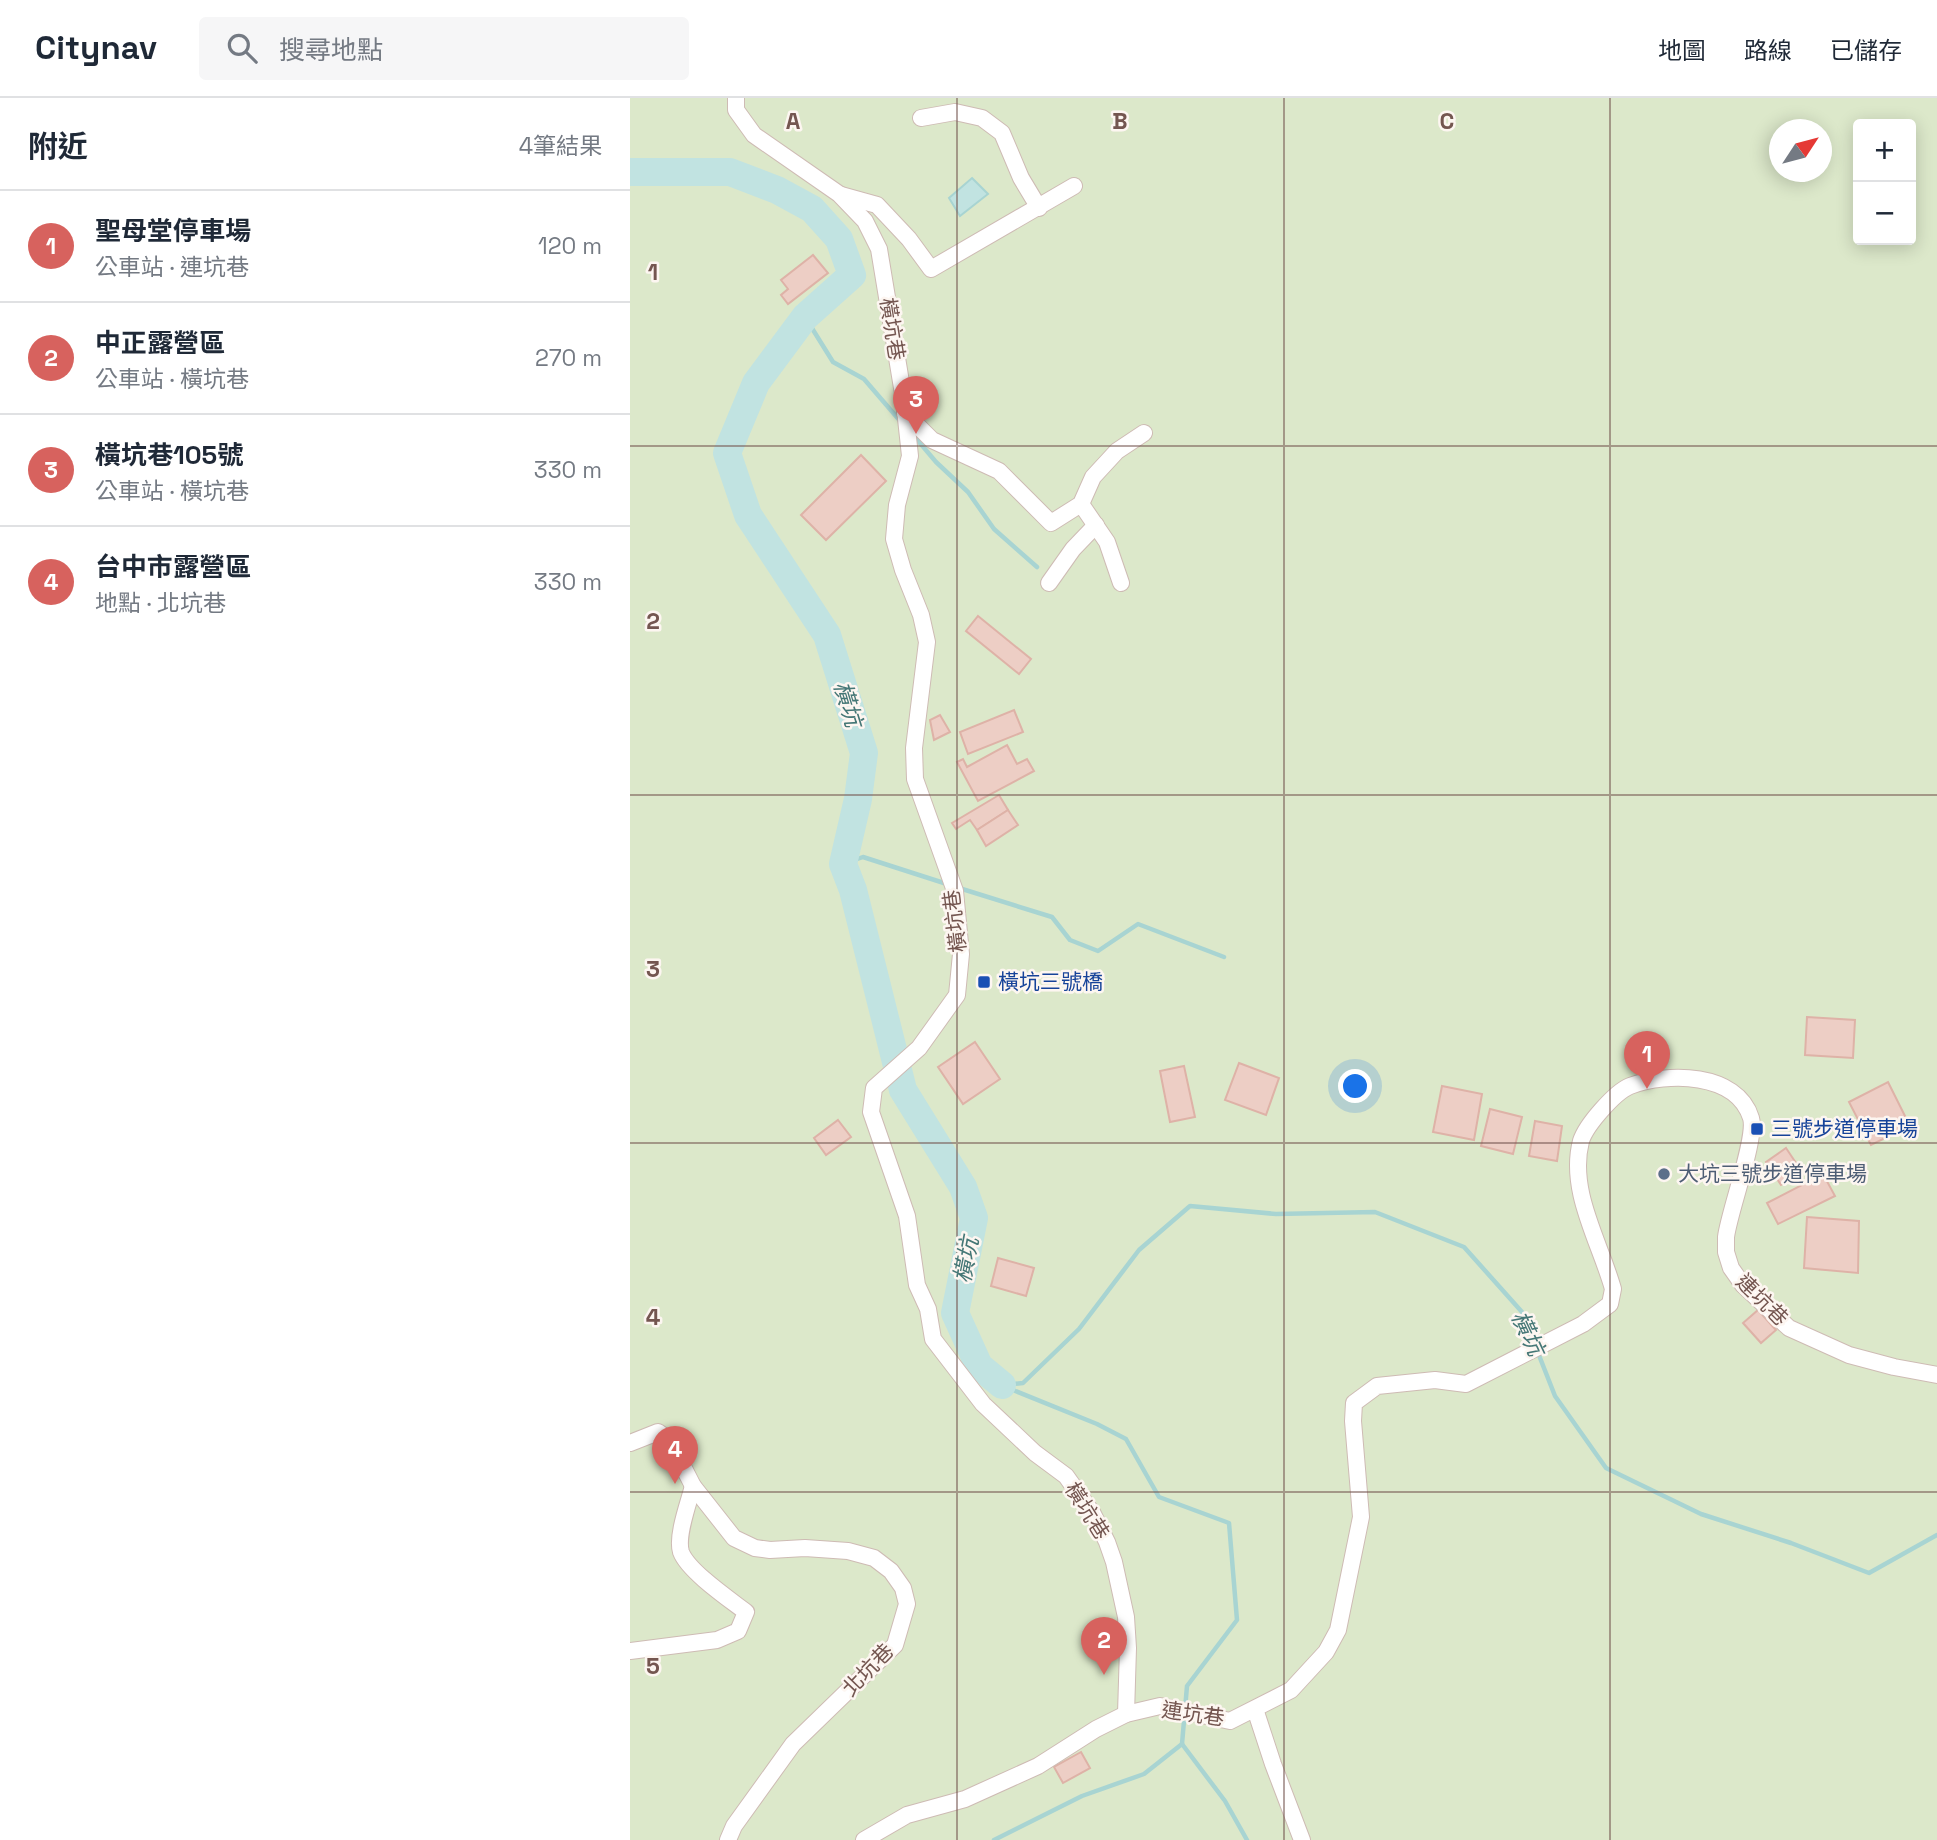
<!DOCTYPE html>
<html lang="zh-TW">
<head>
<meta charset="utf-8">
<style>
	body { margin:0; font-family:"Space Grotesk","Noto Sans TC",sans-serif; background:#f6f6f7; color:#1f2937 }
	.controls { position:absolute; right:21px; top:21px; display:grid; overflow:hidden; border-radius:7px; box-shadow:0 4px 18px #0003 }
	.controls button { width:63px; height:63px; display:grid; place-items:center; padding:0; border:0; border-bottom:2px solid #e0e1e3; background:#fff; color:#1f2937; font:35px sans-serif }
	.compass { position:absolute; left:1139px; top:21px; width:63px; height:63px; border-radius:50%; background:#fff; box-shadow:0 4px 18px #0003; rotate:54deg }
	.you { position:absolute; left:726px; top:989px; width:24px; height:24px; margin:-18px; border:5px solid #fff; border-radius:50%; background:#1a73e8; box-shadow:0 0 0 10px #1a73e833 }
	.badge { display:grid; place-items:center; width:46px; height:46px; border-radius:50%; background:#d7625e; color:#fff; font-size:23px; font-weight:700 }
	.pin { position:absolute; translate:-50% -58px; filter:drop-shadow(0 2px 4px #0008) }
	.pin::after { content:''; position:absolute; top:37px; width:24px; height:21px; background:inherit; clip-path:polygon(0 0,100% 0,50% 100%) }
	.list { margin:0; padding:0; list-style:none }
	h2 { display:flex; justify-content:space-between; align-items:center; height:91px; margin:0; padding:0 28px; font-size:30px }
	h2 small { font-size:23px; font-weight:400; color:#747a83 }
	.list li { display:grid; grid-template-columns:46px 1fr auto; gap:21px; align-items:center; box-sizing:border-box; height:112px; padding:0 28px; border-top:2px solid #e0e1e3 }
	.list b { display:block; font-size:26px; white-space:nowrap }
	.list p { margin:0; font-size:23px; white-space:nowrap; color:#747a83 }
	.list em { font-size:23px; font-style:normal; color:#747a83 }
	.icon { flex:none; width:38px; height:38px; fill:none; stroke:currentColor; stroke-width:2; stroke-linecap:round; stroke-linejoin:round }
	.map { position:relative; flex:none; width:1307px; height:1742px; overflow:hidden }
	header { display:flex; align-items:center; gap:42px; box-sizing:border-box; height:98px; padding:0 35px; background:#fff; border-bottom:2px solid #e0e1e3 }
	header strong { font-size:33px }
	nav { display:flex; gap:38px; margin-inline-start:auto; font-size:24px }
	.search { width:490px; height:63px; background:#f6f6f7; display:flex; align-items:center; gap:18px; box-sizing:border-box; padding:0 24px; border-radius:7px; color:#747a83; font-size:26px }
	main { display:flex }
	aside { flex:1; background:#fff }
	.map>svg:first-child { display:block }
</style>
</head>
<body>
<header>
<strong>Citynav</strong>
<div class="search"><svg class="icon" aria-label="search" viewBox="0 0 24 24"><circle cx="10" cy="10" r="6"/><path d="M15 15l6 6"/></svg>搜尋地點</div>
<nav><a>地圖</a><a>路線</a><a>已儲存</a></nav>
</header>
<main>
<aside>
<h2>附近<small>4筆結果</small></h2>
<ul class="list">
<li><span class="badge">1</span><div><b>聖母堂停車場</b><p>公車站 · 連坑巷</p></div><em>120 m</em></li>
<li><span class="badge">2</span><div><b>中正露營區</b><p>公車站 · 橫坑巷</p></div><em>270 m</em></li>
<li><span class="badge">3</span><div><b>橫坑巷105號</b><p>公車站 · 橫坑巷</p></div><em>330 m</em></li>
<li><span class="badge">4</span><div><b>台中市露營區</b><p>地點 · 北坑巷</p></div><em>330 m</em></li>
</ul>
</aside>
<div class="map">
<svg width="1307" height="1742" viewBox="0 0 1307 1742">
	<rect width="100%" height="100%" fill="#fbf2eb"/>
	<path fill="#dce8ca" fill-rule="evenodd" d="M0 0H1307V1742H0ZM1228 26H1281V142H1228ZM1150 32H1192V74H1150Z"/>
	<polygon fill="#c1e3e1" stroke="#a8d4d2" stroke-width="2" points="342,80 358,96 330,118 319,100"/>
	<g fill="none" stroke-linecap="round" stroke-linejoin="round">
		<g stroke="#a8d4d2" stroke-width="4.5">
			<polyline points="175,219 203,264 234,281 271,324"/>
			<polyline points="284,338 306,364 338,394 364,431 407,469"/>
			<polyline points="213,766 233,759 317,786"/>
			<polyline points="329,790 422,819 440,842 468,853 508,826 594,859"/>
			<polyline points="372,1287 393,1285 449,1231 509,1152 560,1108 646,1116 745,1114 834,1149 892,1214 925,1298 976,1370 1071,1416 1161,1445 1239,1475 1307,1437"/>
			<polyline points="373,1288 467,1326 496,1341 529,1399 599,1425 607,1522 557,1588 552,1646 595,1703 617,1742"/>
			<polyline points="364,1742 452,1698 514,1676 552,1646"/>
		</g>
		<polyline stroke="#c1e3e1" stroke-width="28" points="0,74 100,74 147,92 182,111 209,141 222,177 175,219 126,285 97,355 118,417 197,537 234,655 228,701 213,766 223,792 273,992 333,1089 344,1120 325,1215 349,1268 372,1287"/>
	</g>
	<g fill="#edcec5" stroke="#deb2a7" stroke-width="2">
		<polygon points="183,157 198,175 158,206 151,197 158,191 151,182"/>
		<polygon points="231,357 256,383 196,442 171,417"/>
		<polygon points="348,518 401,561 389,576 336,533"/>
		<polygon points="384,612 393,634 338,656 330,634"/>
		<polygon points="310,617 320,634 304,642 300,622"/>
		<polygon points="377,647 387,666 397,661 404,673 348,703 327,664 333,661 337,669"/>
		<polygon points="369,697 378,712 347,732 340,722 326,731 322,725"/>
		<polygon points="378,712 388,727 356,748 347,732"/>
		<polygon points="1177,919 1225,922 1223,960 1175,957"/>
		<polygon points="345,944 370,981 333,1006 308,969"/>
		<polygon points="609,965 649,980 636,1017 595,1002"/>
		<polygon points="554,968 565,1019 540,1024 530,973"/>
		<polygon points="1258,984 1280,1028 1241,1047 1219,1004"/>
		<polygon points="812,988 852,996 844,1042 803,1034"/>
		<polygon points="860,1011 892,1019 883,1056 851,1048"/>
		<polygon points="208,1022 221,1039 196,1057 184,1040"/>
		<polygon points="905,1023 932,1028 927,1063 899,1058"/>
		<polygon points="1156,1050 1172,1074 1151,1087 1136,1064"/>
		<polygon points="1193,1076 1205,1098 1148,1126 1137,1105"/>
		<polygon points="1177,1119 1229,1123 1228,1175 1174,1170"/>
		<polygon points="368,1160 404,1170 396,1198 361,1188"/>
		<polygon points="1128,1212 1146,1232 1131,1245 1113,1225"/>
		<polygon points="451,1654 460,1670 433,1685 424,1669"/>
	</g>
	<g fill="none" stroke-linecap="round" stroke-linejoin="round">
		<g stroke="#cebbb4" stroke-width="18">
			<g id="minor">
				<polyline points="106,0 106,12 124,37 209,96 235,123 249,151 274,302 280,358 267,407 264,441 273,472 291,517 297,544 284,650 285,681 325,793 331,856 327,897 289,950 244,990 241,1014 277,1118 287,1187 298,1211 303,1241 353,1306 405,1355 436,1378 463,1416 477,1444 484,1464 496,1519 498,1550 496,1616"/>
				<polyline points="291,20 325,14 352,20 372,35 391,80 409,110"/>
				<polyline points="211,97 247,107 279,141 301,171 444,88"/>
				<polyline points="275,315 302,342 369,373 421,425 451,406 463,379 487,353 514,335"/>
				<polyline points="451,406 477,444 491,485"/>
				<polyline points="419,485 443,451 466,427"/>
				<polyline points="0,1345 28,1334 40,1343 63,1388 104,1440 125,1450 140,1452 175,1450 218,1453 244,1460 261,1473 273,1490 277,1506 265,1547 163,1646 104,1728 98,1742"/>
				<path d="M0 1553 87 1542 108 1533 116 1514C99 1501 58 1473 51 1454 46 1438 59 1404 63 1388"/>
				<polyline points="625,1611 643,1666 672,1742"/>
				<path d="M234 1742 277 1717 335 1701 408 1668 466 1631 496 1616 530 1608 600 1623 661 1592 696 1554 708 1532 731 1419 723 1323 724 1305 747 1288 805 1282 836 1286 953 1226 980 1206 983 1191C970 1144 938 1093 951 1043 956 1027 985 994 1000 988 1037 974 1107 974 1121 1020 1127 1039 1099 1114 1096 1139V1154L1101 1170 1113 1187 1159 1230 1219 1257 1264 1269 1307 1277"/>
			</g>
		</g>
		<use href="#minor" stroke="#fff" stroke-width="16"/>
	</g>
	<path fill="none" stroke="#745650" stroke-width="2" stroke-opacity="0.55" d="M327 0V1742M654 0V1742M980 0V1742M0 348H1307M0 697H1307M0 1045H1307M0 1394H1307"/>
	<g fill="#1a4fb4" stroke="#fdf6f1" stroke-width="2.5">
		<rect x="347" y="877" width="14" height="14" rx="3.5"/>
		<rect x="1120" y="1024" width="14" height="14" rx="3.5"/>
	</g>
	<circle fill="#5c6f8a" stroke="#fdf6f1" stroke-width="2.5" cx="1034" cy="1076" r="7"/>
	<g text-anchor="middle" stroke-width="5" stroke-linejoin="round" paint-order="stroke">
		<g font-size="21" fill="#745650" stroke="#fdf6f1">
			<text transform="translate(262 231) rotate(81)" y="7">橫坑巷</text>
			<text transform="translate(325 823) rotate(-97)" y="7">橫坑巷</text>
			<text transform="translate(1132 1202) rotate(45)" y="7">連坑巷</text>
			<text transform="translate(457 1413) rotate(58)" y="7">橫坑巷</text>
			<text transform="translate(238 1572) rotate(-46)" y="7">北坑巷</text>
			<text transform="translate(563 1616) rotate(8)" y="7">連坑巷</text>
		</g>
		<g font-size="21" fill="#164399" stroke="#fdf6f1" text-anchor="start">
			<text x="368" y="891">橫坑三號橋</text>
			<text x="1141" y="1038">三號步道停車場</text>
		</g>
		<g font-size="21" fill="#4e5e75" stroke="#fdf6f1" text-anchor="start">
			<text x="1048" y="1083">大坑三號步道停車場</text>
		</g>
		<g font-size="23" font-style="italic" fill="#457776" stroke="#fdf6f1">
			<text transform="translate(218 606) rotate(73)" y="8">橫坑</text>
			<text transform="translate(336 1162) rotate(-79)" y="8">橫坑</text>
			<text transform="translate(898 1235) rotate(65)" y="8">橫坑</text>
		</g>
	</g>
	<g font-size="23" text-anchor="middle" font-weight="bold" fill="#745650" stroke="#fdf6f1" stroke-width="5" stroke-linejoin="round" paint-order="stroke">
		<text x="163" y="31">A</text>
		<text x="490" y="31">B</text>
		<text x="817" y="31">C</text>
		<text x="23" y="182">1</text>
		<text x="23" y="531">2</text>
		<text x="23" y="879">3</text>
		<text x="23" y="1227">4</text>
		<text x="23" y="1576">5</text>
	</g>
</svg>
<div class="controls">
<button>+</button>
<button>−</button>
</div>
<svg class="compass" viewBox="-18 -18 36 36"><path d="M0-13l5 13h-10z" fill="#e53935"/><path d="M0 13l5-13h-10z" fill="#747a83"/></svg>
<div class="you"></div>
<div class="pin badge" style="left:1017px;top:991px">1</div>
<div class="pin badge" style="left:474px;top:1577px">2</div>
<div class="pin badge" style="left:286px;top:336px">3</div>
<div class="pin badge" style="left:45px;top:1386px">4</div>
</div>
</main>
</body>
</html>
